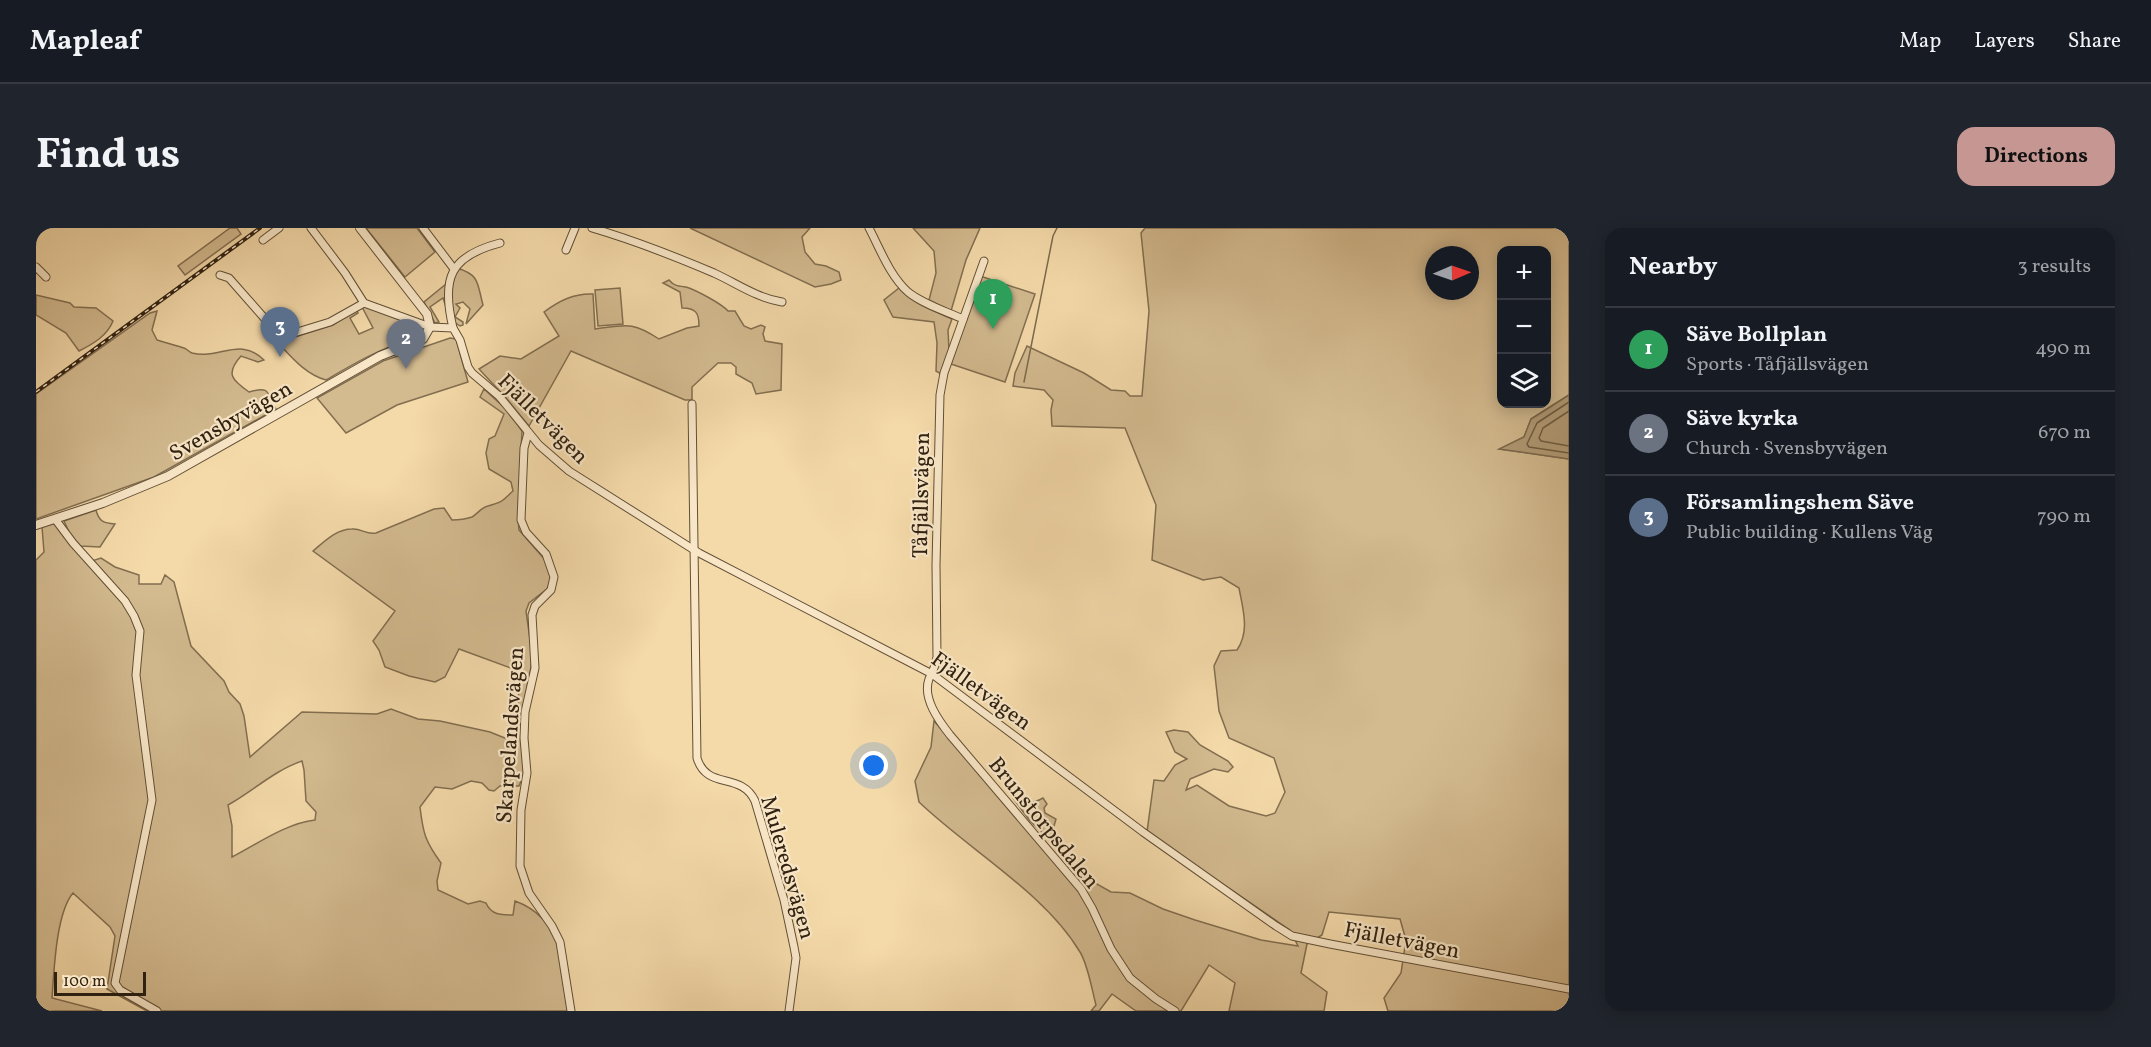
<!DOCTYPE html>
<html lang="en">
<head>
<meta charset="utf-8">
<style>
	body { margin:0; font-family:Vollkorn,serif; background:#20242c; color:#f1f3f6 }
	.controls { position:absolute; right:18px; top:18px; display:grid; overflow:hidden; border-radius:12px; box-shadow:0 3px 15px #0003 }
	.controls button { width:54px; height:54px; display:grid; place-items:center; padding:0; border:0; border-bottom:2px solid #363941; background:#171b24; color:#f1f3f6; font:30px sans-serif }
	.compass { position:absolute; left:1389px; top:18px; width:54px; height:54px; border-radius:50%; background:#171b24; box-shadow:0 3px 15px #0003; rotate:88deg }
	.scale { position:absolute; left:18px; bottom:15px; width:92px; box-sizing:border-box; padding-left:6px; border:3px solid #302110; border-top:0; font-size:16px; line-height:21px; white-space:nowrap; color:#302110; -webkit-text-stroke:4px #f8e6c7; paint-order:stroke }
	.you { position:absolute; left:838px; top:538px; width:21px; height:21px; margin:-15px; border:4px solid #fff; border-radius:50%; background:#1a73e8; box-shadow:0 0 0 9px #1a73e833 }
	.badge { display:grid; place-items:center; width:39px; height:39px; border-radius:50%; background:#c59692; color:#fff; font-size:20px; font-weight:700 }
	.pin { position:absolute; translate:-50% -50px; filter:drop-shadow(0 2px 3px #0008) }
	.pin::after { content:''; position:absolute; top:32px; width:21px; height:18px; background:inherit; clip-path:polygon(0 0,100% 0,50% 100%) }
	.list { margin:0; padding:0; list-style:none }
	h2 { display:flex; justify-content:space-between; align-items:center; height:78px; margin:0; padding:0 24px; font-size:26px }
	h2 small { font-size:20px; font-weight:400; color:#9ea1a6 }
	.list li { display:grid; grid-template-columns:39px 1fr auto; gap:18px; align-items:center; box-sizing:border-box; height:84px; padding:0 24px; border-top:2px solid #363941 }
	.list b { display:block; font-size:22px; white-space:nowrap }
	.list p { margin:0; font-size:20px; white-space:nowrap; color:#9ea1a6 }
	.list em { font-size:20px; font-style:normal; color:#9ea1a6 }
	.icon { flex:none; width:33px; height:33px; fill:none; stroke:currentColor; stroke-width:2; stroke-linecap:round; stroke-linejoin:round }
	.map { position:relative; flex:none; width:1533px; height:783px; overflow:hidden; border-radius:18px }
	header { display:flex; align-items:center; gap:36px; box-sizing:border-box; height:84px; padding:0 30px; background:#171b24; border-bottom:2px solid #363941 }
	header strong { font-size:28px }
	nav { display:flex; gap:33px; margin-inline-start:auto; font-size:21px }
	.intro { display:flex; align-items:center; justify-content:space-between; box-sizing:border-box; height:144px; padding:0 36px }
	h1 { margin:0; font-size:42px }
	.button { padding:15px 27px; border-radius:18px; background:#c59692; color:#111; font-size:21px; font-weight:700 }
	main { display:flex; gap:36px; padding:0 36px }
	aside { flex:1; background:#171b24; border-radius:18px; box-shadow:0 3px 15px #0003 }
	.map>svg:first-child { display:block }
</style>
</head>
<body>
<header>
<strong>Mapleaf</strong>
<nav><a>Map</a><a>Layers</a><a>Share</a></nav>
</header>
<div class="intro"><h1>Find us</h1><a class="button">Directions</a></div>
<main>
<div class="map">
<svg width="1533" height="783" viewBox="0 0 1533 783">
	<rect width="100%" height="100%" fill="#f4d9a9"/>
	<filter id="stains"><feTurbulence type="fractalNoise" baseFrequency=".00333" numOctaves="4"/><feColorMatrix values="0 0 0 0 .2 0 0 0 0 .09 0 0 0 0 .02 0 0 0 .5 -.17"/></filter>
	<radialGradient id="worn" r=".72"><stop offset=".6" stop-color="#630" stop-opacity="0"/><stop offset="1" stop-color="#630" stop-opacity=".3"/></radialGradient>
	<g fill="#d3ba8f" stroke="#826e50" stroke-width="1.5" fill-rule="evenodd">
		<polygon points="194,0 201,0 205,6 149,47 142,38"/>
		<polygon points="330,0 381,0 399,24 369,49"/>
		<polygon points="654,0 774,0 766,9 769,24 779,36 790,38 803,44 805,52 795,56 779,59"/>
		<polygon points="877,0 944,0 930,32 915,83 893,72 900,45 898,23"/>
		<path d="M1109 0H1533V167L1495 191 1488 209 1464 221 1533 231V783H1352L1348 770 1365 745 1370 712 1364 691 1293 684 1286 707 1271 716 1265 745 1291 764 1288 783H1193L1199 755 1173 737 1145 783H1100L1076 766 1063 783H1055L1060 777C1056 762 1052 737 1044 724 1009 665 933 622 883 574L879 553 895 519 898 493 1011 623 1043 664 1050 657 1049 650H1057L1059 655 1075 664 1094 665 1127 681 1159 692 1225 712 1262 718 1254 702 1111 604 1118 552 1128 553 1139 537 1151 531 1139 524 1130 504 1138 502 1152 504 1164 517 1192 533 1197 539 1192 544 1178 541 1154 551 1150 562 1161 557 1193 578 1230 588 1239 585 1249 564 1238 530 1193 510 1183 483 1178 438 1185 423 1201 422C1214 403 1207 382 1203 360L1185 349 1167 352 1116 332 1120 277 1089 200 1016 198 1015 182 1017 172 1008 162 977 158 979 145 991 118 1048 145 1075 162 1089 163 1094 168H1106L1113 83 1105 5ZM1466 22H1510V176H1466ZM1398 27H1434V63H1398Z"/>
		<path d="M421 40C444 47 441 55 447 77L430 96 434 81 427 74 420 76 424 80 419 89 427 94V97L424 98 418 94 414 60Z"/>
		<polygon points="944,48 999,66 969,154 915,136"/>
		<path d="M633 52C638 58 642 58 650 59 660 62 686 76 692 83H699L708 98 715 101 725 97 729 99 727 106 729 113 746 116 745 162 720 166 716 155 700 146V139L695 135H682L656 159V172H649L535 123 493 198 470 170 443 141 464 128 485 131 523 108 508 84C523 73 538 65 557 66L559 101C590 97 596 93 623 111L651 100 663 98C663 85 660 80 646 80L644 64 627 55Z"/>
		<polygon points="410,56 411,82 407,70 394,79 403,94 399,95 388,74"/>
		<polygon points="584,60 587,96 562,98 559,62"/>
		<path d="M863 60C877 76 897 82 916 91L912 102 913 122 905 146 900 143 901 115 898 94 857 89 848 72Z"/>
		<path d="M0 67 34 75 38 79 60 80 77 93C71 108 57 116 43 123L30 105 0 87Z"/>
		<path d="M328 77 387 99C385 108 378 110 370 113 341 122 316 137 290 152 271 147 257 131 244 117L246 113 297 97 320 81 322 85 314 90 323 106 337 100 326 79Z"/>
		<path d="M121 83 116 102 121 112C130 115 139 117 148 120 151 121 153 124 156 125 183 132 204 108 228 132L222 134 205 128C189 146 196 152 213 164 237 157 230 167 240 181L118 249 0 291V166L114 85Z"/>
		<polygon points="414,110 420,111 432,154 361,177 310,205 281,170 347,133"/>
		<path d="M448 161 472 183 486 203 482 288 483 302 511 334 515 352 511 361 493 375 490 383 496 426 495 439 486 485 488 546 483 558H464L458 563 453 562 446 555 435 553 416 561 399 559 384 579C387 605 389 613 405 635L401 653 402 662 432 676 444 673 450 675C455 687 465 687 477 687L479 673C501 681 515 696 522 718 525 725 524 734 525 741 527 755 530 769 533 783H111L71 761 79 708 74 699 37 665C20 685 18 743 16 770L66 783H0V332L8 324 6 299 20 295 28 309 53 334 65 330 79 339 103 347V356H125L129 347 138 354 155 418 188 453 193 464 204 476 208 488 214 529 266 484 341 486 355 481 382 491 404 493 454 504 481 515 483 451 480 442 423 421 409 449 399 454 373 448 349 439 343 422 337 413 359 383 277 323C288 314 300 301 316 301 325 300 330 307 340 305L398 281 408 280 416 292C422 292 430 291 436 289 441 286 446 279 452 278 467 274 466 273 477 263L475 254 453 241 450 225 453 211 459 208 468 186 444 169ZM266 533 268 542 270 573 280 584 279 592C251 595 221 616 196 629V598L192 577C217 563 239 542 266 533Z"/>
		<path d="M60 282C63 294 68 295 79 296L64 319 44 318 34 306 28 293Z"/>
		<path d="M977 570C989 576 995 577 1007 570L1011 576 1008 580 1009 585 1020 591 1014 612 994 593Z"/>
	</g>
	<polygon fill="#b19a75" stroke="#7d6a4d" stroke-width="1.5" points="1533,167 1533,231 1463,221 1488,209 1495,191"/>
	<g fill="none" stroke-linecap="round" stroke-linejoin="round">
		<g stroke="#705e42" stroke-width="1.5">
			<polyline points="1533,174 1501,195 1491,216 1493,219 1533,225"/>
			<polyline points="1533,183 1507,200 1503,210 1505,213 1533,218"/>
		</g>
		<polyline stroke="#7d6a4d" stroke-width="1.5" points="988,154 1017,8 1021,0"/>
		<g stroke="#614f36" stroke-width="9">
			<g id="minor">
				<polyline points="275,0 309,45 328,75 394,99 417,100 424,112 432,139 436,145 463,168 503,217 533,243 663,325 896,446 1107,604 1240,698 1256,708 1294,716 1533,761"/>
				<polyline points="387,0 418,41"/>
				<path d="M556 0C597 12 638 28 678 45 700 55 721 70 746 74"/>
				<path d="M833 0C844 21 854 48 872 64 887 76 909 83 927 91"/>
				<polyline points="227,12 243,0"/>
				<polyline points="530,22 539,0"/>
				<path d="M948 33 908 145 904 167 900 337 901 429C899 442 897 441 893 451 886 470 903 493 914 507L1045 661 1056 680 1075 721 1094 750 1120 771 1139 783"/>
				<polyline points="0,39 10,49"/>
				<polyline points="184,47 193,50 245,109 294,94 328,75"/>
				<path d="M417 100C405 50 414 28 464 15"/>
				<path d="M656 176 661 530C671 563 705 543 719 573L748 672 758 719 760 730 753 783"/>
				<polyline points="492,205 488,220 485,292 490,304 510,326 518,349 515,362 499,378 496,387 499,440 489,484 488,510 491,545 485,582 484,638 493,665 516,698 524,714 535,783"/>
				<polyline points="19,291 37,315 89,373 98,388 104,403 100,447 116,572 79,755 84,762 121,783"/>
			</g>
		</g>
		<g stroke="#614f36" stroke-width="10">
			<polyline id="tertiary" points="0,297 67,275 132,248 344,128 387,111 394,99 391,86 324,0"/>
		</g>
		<use href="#minor" stroke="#f8e6c7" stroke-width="7"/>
		<use href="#tertiary" stroke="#f8e6c7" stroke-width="8"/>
		<g stroke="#302110" stroke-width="4">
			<polyline id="rail" points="0,164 224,0"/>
		</g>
		<use href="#rail" stroke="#f8e6c7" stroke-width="1.5" stroke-dasharray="4.5" stroke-linecap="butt"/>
	</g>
	<g text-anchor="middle" stroke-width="4.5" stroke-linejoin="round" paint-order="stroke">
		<g font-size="22" fill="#302110" stroke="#f8e6c7">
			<text transform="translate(508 190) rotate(45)" y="8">Fjälletvägen</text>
			<text transform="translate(194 192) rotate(-30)" y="8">Svensbyvägen</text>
			<text transform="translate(884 267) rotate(-89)" y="8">Tåfjällsvägen</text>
			<text transform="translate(946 462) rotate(36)" y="8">Fjälletvägen</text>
			<text transform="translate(473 507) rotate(-86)" y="8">Skarpelandsvägen</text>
			<text transform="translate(1009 594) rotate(51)" y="8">Brunstorpsdalen</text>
			<text transform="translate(753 639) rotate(74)" y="8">Muleredsvägen</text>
			<text transform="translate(1366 711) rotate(11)" y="8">Fjälletvägen</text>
		</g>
	</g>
	<rect width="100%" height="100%" filter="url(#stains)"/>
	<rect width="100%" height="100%" fill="url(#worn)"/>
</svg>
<div class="controls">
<button>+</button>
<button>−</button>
<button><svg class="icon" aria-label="layers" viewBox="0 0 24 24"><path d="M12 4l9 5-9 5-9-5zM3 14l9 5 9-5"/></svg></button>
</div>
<svg class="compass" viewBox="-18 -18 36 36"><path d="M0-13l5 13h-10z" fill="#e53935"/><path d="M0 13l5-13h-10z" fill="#9ea1a6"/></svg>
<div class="scale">100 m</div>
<div class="you"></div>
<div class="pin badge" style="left:957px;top:101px;background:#2e9e5b">1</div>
<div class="pin badge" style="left:370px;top:141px;background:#6b7280">2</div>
<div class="pin badge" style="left:244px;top:129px;background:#5c6f8a">3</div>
</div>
<aside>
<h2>Nearby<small>3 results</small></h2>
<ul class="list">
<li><span class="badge" style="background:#2e9e5b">1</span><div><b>Säve Bollplan</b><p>Sports · Tåfjällsvägen</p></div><em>490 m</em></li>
<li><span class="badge" style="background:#6b7280">2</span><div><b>Säve kyrka</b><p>Church · Svensbyvägen</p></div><em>670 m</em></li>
<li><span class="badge" style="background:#5c6f8a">3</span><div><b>Församlingshem Säve</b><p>Public building · Kullens Väg</p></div><em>790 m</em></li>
</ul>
</aside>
</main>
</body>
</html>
